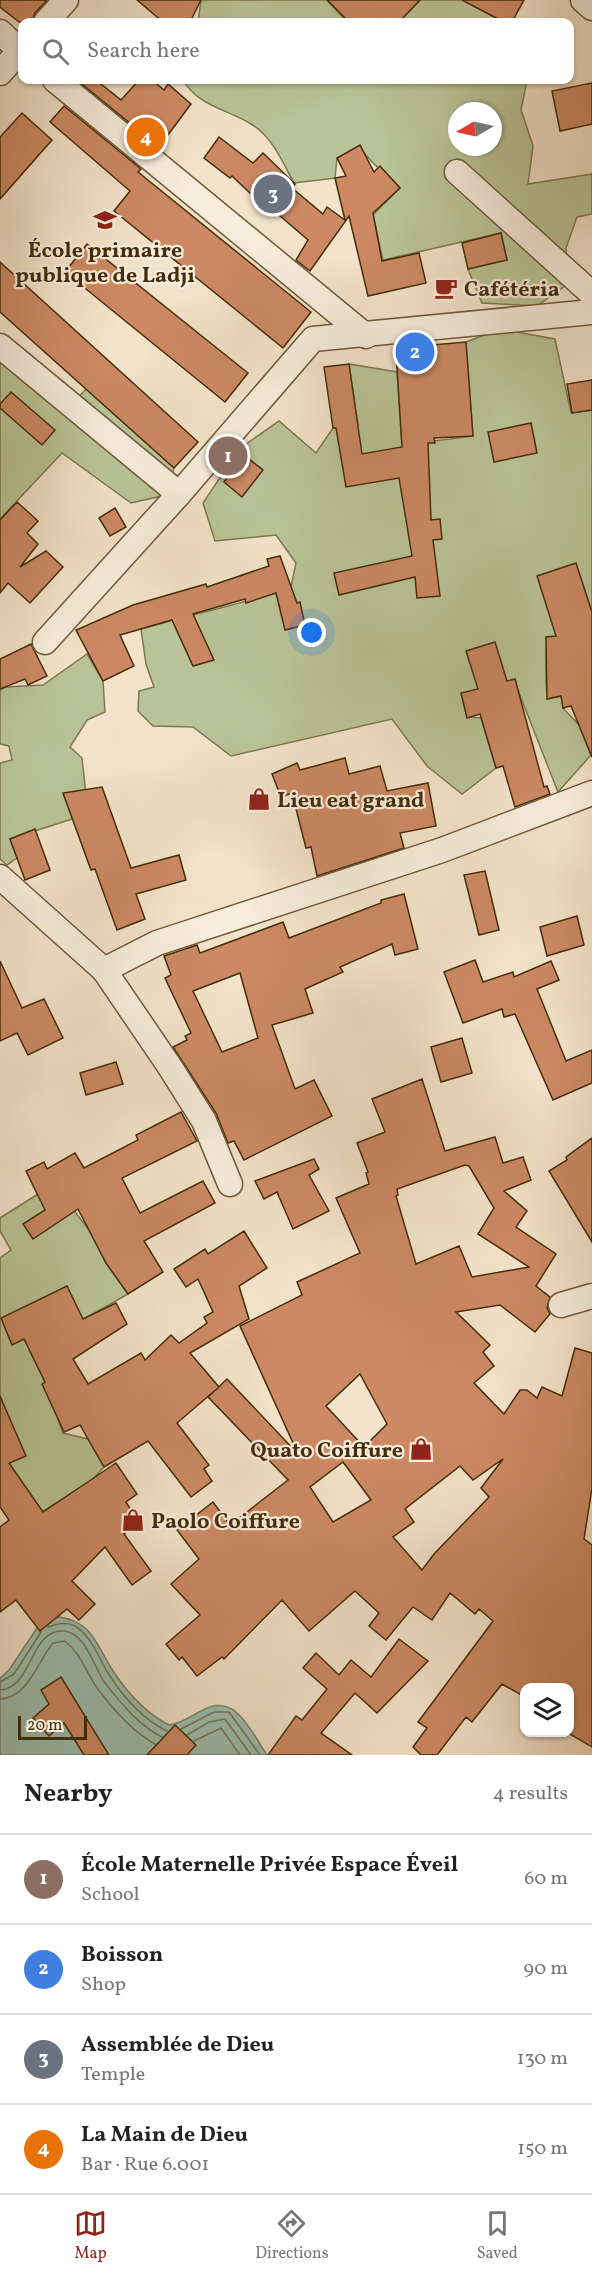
<!DOCTYPE html>
<html lang="en">
<head>
<meta charset="utf-8">
<style>
	body { margin:0; font-family:Vollkorn,serif; background:#f6f6f6; color:#222 }
	.controls { position:absolute; right:18px; bottom:18px; display:grid; overflow:hidden; border-radius:12px; box-shadow:0 2px 4px #0004 }
	.controls button { width:54px; height:54px; display:grid; place-items:center; padding:0; border:0; border-bottom:2px solid #e0e0e0; background:#fff; color:#222; font:30px sans-serif }
	.compass { position:absolute; left:448px; top:102px; width:54px; height:54px; border-radius:50%; background:#fff; box-shadow:0 2px 4px #0004; rotate:261deg }
	.scale { position:absolute; left:18px; bottom:15px; width:69px; box-sizing:border-box; padding-left:6px; border:3px solid #442d09; border-top:0; font-size:16px; line-height:21px; white-space:nowrap; color:#442d09; -webkit-text-stroke:4px #f7eddd; paint-order:stroke }
	.you { position:absolute; left:312px; top:633px; width:21px; height:21px; margin:-15px; border:4px solid #fff; border-radius:50%; background:#1a73e8; box-shadow:0 0 0 9px #1a73e833 }
	.badge { display:grid; place-items:center; width:39px; height:39px; border-radius:50%; background:#8f2418; color:#fff; font-size:20px; font-weight:700 }
	.pin { position:absolute; translate:-50% -50%; border:3px solid #fff; box-shadow:0 2px 6px #0006 }
	.list { margin:0; padding:0; list-style:none }
	h2 { display:flex; justify-content:space-between; align-items:center; height:78px; margin:0; padding:0 24px; font-size:26px }
	h2 small { font-size:20px; font-weight:400; color:#767676 }
	.list li { display:grid; grid-template-columns:39px 1fr auto; gap:18px; align-items:center; box-sizing:border-box; height:90px; padding:0 24px; border-top:2px solid #e0e0e0 }
	.list b { display:block; font-size:22px; white-space:nowrap }
	.list p { margin:0; font-size:20px; white-space:nowrap; color:#767676 }
	.list em { font-size:20px; font-style:normal; color:#767676 }
	.icon { flex:none; width:33px; height:33px; fill:none; stroke:currentColor; stroke-width:2; stroke-linecap:round; stroke-linejoin:round }
	.map { position:relative; flex:none; width:592px; height:1755px; overflow:hidden }
	.search { position:absolute; background:#fff; box-shadow:0 2px 4px #0004; left:18px; right:18px; top:18px; height:66px; display:flex; align-items:center; gap:15px; box-sizing:border-box; padding:0 21px; border-radius:12px; color:#767676; font-size:22px }
	.sheet { height:438px; background:#fff }
	nav { display:flex; justify-content:space-around; align-items:center; box-sizing:border-box; height:84px; border-top:2px solid #e0e0e0; background:#fff; font-size:16px; color:#767676 }
	nav a { display:grid; justify-items:center; gap:3px }
	nav .on { color:#8f2418 }
	.map>svg:first-child { display:block }
</style>
</head>
<body>
<div class="map">
<svg width="592" height="1755" viewBox="0 0 592 1755">
	<rect width="100%" height="100%" fill="#f3e3ca"/>
	<filter id="stains"><feTurbulence type="fractalNoise" baseFrequency=".00333" numOctaves="4"/><feColorMatrix values="0 0 0 0 .2 0 0 0 0 .09 0 0 0 0 .02 0 0 0 .5 -.17"/></filter>
	<radialGradient id="worn" r=".72"><stop offset=".6" stop-color="#630" stop-opacity="0"/><stop offset="1" stop-color="#630" stop-opacity=".3"/></radialGradient>
	<g fill="#b9c498" stroke="#7e7850" stroke-width="1.5" fill-rule="evenodd">
		<polygon points="201,0 327,0 347,22 198,22"/>
		<polygon points="420,0 484,0 479,9 504,22 399,22"/>
		<path d="M183 80H527L521 110 533 146 528 184 592 174V214L577 217 566 248 568 284 537 306 482 303 468 269 507 260 501 233 383 260 373 215 400 188C386 173 369 163 360 146L337 158 335 178 294 183C283 163 272 136 251 124 227 109 198 106 183 80ZM457 111H493V147H457Z"/>
		<path d="M500 329 555 339 571 413 592 410V635L546 637V685L548 698 561 696 563 708 579 725 591 755 558 792 514 680 461 694 467 717 481 718 496 768 462 794 427 766 392 719 231 756 193 727 153 726 138 711 139 691 154 687 146 664 141 629C191 614 242 605 291 587L296 563 276 535 215 541 203 503 239 449 279 421 316 453 333 428 358 425 349 364 397 372 402 445 473 436 466 342Z"/>
		<polygon points="0,353 65,412 86,389 174,468 166,495 131,503 62,453 0,519"/>
		<polygon points="87,654 103,681 105,712 87,720 70,747 82,758 87,804 72,819 10,839 17,858 7,865 0,859 0,763 12,760 9,746 0,744 0,690 6,687 43,685"/>
		<polygon points="54,1184 91,1233 106,1263 128,1294 29,1350 44,1380 63,1433 88,1439 104,1467 92,1480 42,1512 0,1499 0,1258 11,1250 0,1231 0,1218"/>
	</g>
	<path fill="#9dbfb0" stroke="#79856d" stroke-width="1.5" d="M60 1617C95 1623 97 1648 115 1674 128 1693 148 1715 169 1725 183 1723 190 1716 203 1710 236 1692 251 1732 267 1755H0V1678L9 1670 41 1622Z"/>
	<g fill="none" stroke-linecap="round" stroke-linejoin="round">
		<g stroke="#70765c" stroke-width="1.5">
			<path d="M48 1627C56 1624 66 1621 75 1626 93 1637 99 1660 110 1676 123 1697 145 1721 167 1731"/>
			<polyline points="0,1682 14,1674 41,1632"/>
			<path d="M0 1690C33 1688 30 1628 64 1631 86 1633 94 1668 105 1683 121 1703 139 1726 162 1737"/>
			<path d="M0 1699C29 1697 37 1662 53 1643L65 1641C81 1654 86 1672 97 1688 112 1708 133 1732 155 1744"/>
			<polyline points="181,1729 214,1712 229,1712 260,1755"/>
			<polyline points="187,1735 209,1722 225,1719 251,1755"/>
			<polyline points="194,1741 221,1728 240,1755"/>
		</g>
	</g>
	<g fill="#cc8963" stroke="#442d09" stroke-width="1.5" fill-rule="evenodd">
		<polygon points="0,0 47,0 35,13 32,22 19,22 0,7"/>
		<polygon points="137,0 201,0 190,22 163,22"/>
		<polygon points="327,0 420,0 399,22 349,22"/>
		<polygon points="462,0 524,0 512,22 504,22"/>
		<polygon points="77,80 96,80 121,100 139,80 152,80 164,90 168,84 191,104 159,147"/>
		<polygon points="592,83 592,124 560,131 552,91"/>
		<polygon points="64,106 141,169 138,172 311,312 283,348 114,211 130,191 50,122"/>
		<polygon points="22,113 52,140 0,199 0,137"/>
		<polygon points="219,137 253,163 263,153 295,184 292,188 323,214 327,207 345,220 335,178 346,176 337,158 360,145 374,172 380,166 400,188 373,213 382,261 419,253 426,283 368,296 349,216 310,271 296,260 308,240 272,209 270,212 232,176 230,178 204,158"/>
		<polygon points="501,233 507,260 468,269 462,243"/>
		<polygon points="87,244 248,373 225,402 65,272"/>
		<polygon points="0,262 198,442 174,468 0,312"/>
		<polygon points="466,342 473,436 434,438 435,443 428,443 431,520 440,519 442,539 433,540 440,596 417,598 415,577 339,595 334,573 412,556 399,478 346,487 336,428 333,428 324,367 349,364 362,454 402,447 396,352 409,350 409,347"/>
		<polygon points="592,380 592,410 572,413 567,384"/>
		<polygon points="11,392 55,430 42,445 0,408 0,404"/>
		<polygon points="531,423 537,453 494,462 488,432"/>
		<polygon points="245,456 263,470 242,497 224,482"/>
		<polygon points="17,502 38,521 27,533 38,544 20,567 46,551 63,567 30,603 8,583 0,593 0,520"/>
		<polygon points="115,508 126,527 110,536 99,518"/>
		<polygon points="280,556 297,603 300,602 305,625 285,630 276,593 246,603 245,599 193,614 214,660 193,666 172,620 120,635 134,666 103,681 76,630 133,605 206,584 207,587 269,566 267,559"/>
		<polygon points="576,563 592,612 592,757 571,706 563,708 561,696 547,699 546,637 556,636 537,576"/>
		<polygon points="495,642 507,681 515,679 544,787 547,786 550,794 515,807 503,766 496,768 480,714 467,718 461,693 478,689 466,651"/>
		<polygon points="31,644 47,676 28,685 25,679 0,689 0,659"/>
		<polygon points="345,758 349,774 380,766 387,791 428,783 436,826 400,833 404,848 317,876 311,847 306,848 292,793 281,797 272,774 297,763 300,770"/>
		<polygon points="102,787 131,868 179,855 186,880 136,894 145,919 117,930 95,869 91,870 63,793"/>
		<polygon points="35,829 50,870 25,880 10,839"/>
		<polygon points="485,871 499,930 479,935 464,875"/>
		<path d="M404 894 418 949 395 955 392 944 340 967 343 972 305 989 313 1013 272 1025 295 1089 314 1080 332 1116 244 1160 234 1141 228 1143 216 1113 173 1047 187 1040 185 1036 191 1033 165 978 171 975 164 956 197 945 200 953 283 922 289 938 381 903V900ZM240 973 258 1038 222 1052 193 991Z"/>
		<polygon points="577,916 584,945 547,956 540,927"/>
		<polygon points="475,960 483,982 513,972 514,977 551,961 559,980 537,989 566,1061 592,1050 592,1083 553,1100 515,1014 504,1017 502,1009 463,1023 444,972"/>
		<polygon points="0,961 22,1008 44,999 63,1038 28,1055 17,1033 0,1041"/>
		<polygon points="462,1038 472,1073 441,1082 431,1047"/>
		<polygon points="116,1062 123,1084 86,1095 80,1073"/>
		<path d="M422 1079 445 1151 495 1137 503 1163 523 1157 531 1180 504 1191 527 1211 516 1227 556 1254 536 1286 550 1297 547 1308 550 1314 535 1332 500 1305 456 1312 490 1345 483 1352 494 1366 474 1383 504 1414 520 1390H527L537 1398 542 1387 562 1396 575 1348 592 1353V1488L584 1539 592 1545V1747L570 1734V1688H525V1697L502 1684 472 1722 466 1717 437 1755H421L413 1747 427 1728 418 1722 493 1621 479 1609 475 1614 450 1593 432 1620 413 1607 386 1640 369 1626 379 1613 355 1591 309 1631 282 1600 224 1659 222 1657 197 1676 182 1657 179 1660 166 1644 200 1615 171 1584 199 1559 177 1530 213 1502 230 1525 288 1480 208 1397 227 1379 298 1454 240 1326 302 1295 297 1282 360 1253 336 1198 369 1184 366 1173 368 1172 357 1143 385 1132 372 1099ZM465 1165 469 1166 494 1208 478 1234 529 1267 472 1277 459 1246 416 1264 396 1196 398 1195 397 1189ZM360 1374 387 1424 364 1447 326 1406ZM503 1459 481 1488 489 1497 434 1554 422 1570 393 1537 414 1522 405 1509 460 1466 473 1480ZM343 1462 371 1500 333 1522 310 1487Z"/>
		<polygon points="181,1112 197,1141 122,1178 140,1213 203,1181 215,1203 144,1241 163,1272 128,1294 106,1263 78,1209 33,1239 23,1224 45,1210 26,1171 44,1162 47,1169 75,1153 84,1168 138,1140 136,1135"/>
		<polygon points="592,1138 592,1242 549,1171 567,1160 566,1157"/>
		<polygon points="314,1159 319,1169 309,1175 329,1211 293,1229 277,1192 264,1199 255,1181"/>
		<polygon points="244,1231 267,1268 239,1286 249,1319 190,1353 219,1387 177,1423 209,1465 204,1469 212,1481 191,1497 148,1441 104,1467 80,1425 64,1432 42,1384 45,1382 24,1339 12,1345 1,1318 67,1286 83,1319 116,1303 127,1324 73,1359 88,1384 141,1353 145,1360 171,1335 179,1343 207,1323 204,1317 213,1312 198,1279 186,1287 174,1269 205,1249 208,1254"/>
		<polygon points="0,1396 26,1456 9,1463 43,1512 116,1463 137,1494 126,1502 139,1523 124,1534 151,1571 132,1585 105,1547 72,1581 95,1604 79,1620 67,1609 40,1631 16,1600 0,1612 0,1527 9,1520 0,1507"/>
		<polygon points="399,1639 428,1661 377,1713 355,1693 321,1733 352,1755 268,1755 296,1716 302,1720 327,1689 303,1668 316,1653 339,1675 351,1660 371,1677"/>
		<polygon points="61,1677 75,1700 109,1755 84,1755 64,1723 49,1736 33,1718 49,1704 41,1690"/>
		<polygon points="175,1725 196,1745 187,1755 147,1755"/>
	</g>
	<g fill="none" stroke-linecap="round" stroke-linejoin="round">
		<g stroke="#705a39" stroke-width="27">
			<g id="minor">
				<polyline points="583,0 592,8"/>
				<polyline points="46,22 66,0"/>
				<polyline points="0,32 22,53"/>
				<polyline points="0,73 22,48"/>
				<polyline points="55,80 366,336"/>
				<polyline points="457,172 592,294"/>
				<polyline points="0,346 179,494"/>
				<polyline points="45,642 179,494 313,339 592,312"/>
				<polyline points="0,877 104,970 170,1067 204,1121 230,1184"/>
				<polyline points="104,970 157,943 442,850 592,793"/>
				<polyline points="561,1305 592,1296"/>
			</g>
		</g>
		<use href="#minor" stroke="#f7eddd" stroke-width="24"/>
	</g>
	<defs>
		<g id="school-bare" transform="scale(1.8)"><path d="M0-5L7-2L0 1L-7-2ZM-4 1L0 2.5L4 1V4Q0 6-4 4Z" fill="#8f2418" stroke="#f7eddd" stroke-width="2.5" paint-order="stroke"/></g>
		<g id="cafe-bare" transform="scale(1.8)"><path d="M-5.5-4.5H6V0H3Q3 3.5 0 3.5H-2.5Q-5.5 3.5-5.5 0ZM3-3.2v2h1.7v-2ZM-6 4.5H4V6H-6Z" fill="#8f2418" stroke="#f7eddd" stroke-width="2.5" paint-order="stroke"/></g>
		<g id="shop-bare" transform="scale(1.8)"><path d="M-5-2.5h2.3a2.7 3.5 0 0 1 5.4 0H5L5.5 6h-11ZM-1.5-2.5h3a1.5 2.3 0 0 0-3 0Z" fill="#8f2418" stroke="#f7eddd" stroke-width="2.5" paint-order="stroke"/></g>
	</defs>
	<g fill-rule="evenodd">
		<use href="#school-bare" x="105" y="220"/>
		<use href="#cafe-bare" x="446" y="288"/>
		<use href="#shop-bare" x="259" y="799"/>
		<use href="#shop-bare" x="421" y="1449"/>
		<use href="#shop-bare" x="133" y="1520"/>
	</g>
	<g text-anchor="middle" stroke-width="4.5" stroke-linejoin="round" paint-order="stroke">
		<g font-size="22" font-weight="bold" fill="#442d09" stroke="#f7eddd" text-anchor="start">
			<text x="105" y="257" text-anchor="middle">École primaire<tspan x="105" dy="25">publique de Ladji</tspan></text>
			<text x="464" y="296">Cafétéria</text>
			<text x="277" y="807">Lieu eat grand</text>
			<text x="403" y="1457" text-anchor="end">Quato Coiffure</text>
			<text x="151" y="1528">Paolo Coiffure</text>
		</g>
	</g>
	<rect width="100%" height="100%" filter="url(#stains)"/>
	<rect width="100%" height="100%" fill="url(#worn)"/>
</svg>
<div class="controls">
<button><svg class="icon" aria-label="layers" viewBox="0 0 24 24"><path d="M12 4l9 5-9 5-9-5zM3 14l9 5 9-5"/></svg></button>
</div>
<svg class="compass" viewBox="-18 -18 36 36"><path d="M0-13l5 13h-10z" fill="#e53935"/><path d="M0 13l5-13h-10z" fill="#767676"/></svg>
<div class="scale">20 m</div>
<div class="you"></div>
<div class="pin badge" style="left:228px;top:456px;background:#8d6e63">1</div>
<div class="pin badge" style="left:415px;top:352px;background:#3f7fe0">2</div>
<div class="pin badge" style="left:273px;top:194px;background:#6b7280">3</div>
<div class="pin badge" style="left:146px;top:137px;background:#e8710a">4</div>
<div class="search"><svg class="icon" aria-label="search" viewBox="0 0 24 24"><circle cx="10" cy="10" r="6"/><path d="M15 15l6 6"/></svg>Search here</div>
</div>
<section class="sheet">
<h2>Nearby<small>4 results</small></h2>
<ul class="list">
<li><span class="badge" style="background:#8d6e63">1</span><div><b>École Maternelle Privée Espace Éveil</b><p>School</p></div><em>60 m</em></li>
<li><span class="badge" style="background:#3f7fe0">2</span><div><b>Boisson</b><p>Shop</p></div><em>90 m</em></li>
<li><span class="badge" style="background:#6b7280">3</span><div><b>Assemblée de Dieu</b><p>Temple</p></div><em>130 m</em></li>
<li><span class="badge" style="background:#e8710a">4</span><div><b>La Main de Dieu</b><p>Bar · Rue 6.001</p></div><em>150 m</em></li>
</ul>
</section>
<nav>
<a class="on"><svg class="icon" aria-label="map" viewBox="0 0 24 24"><path d="M3 6l6-2 6 2 6-2v14l-6 2-6-2-6 2zM9 4v14M15 6v14"/></svg>Map</a>
<a><svg class="icon" aria-label="directions" viewBox="0 0 24 24"><path d="M12 3l9 9-9 9-9-9zM9 14v-3h6M13 9l2 2-2 2"/></svg>Directions</a>
<a><svg class="icon" aria-label="saved" viewBox="0 0 24 24"><path d="M7 4h10v16l-5-4-5 4z"/></svg>Saved</a>
</nav>
</body>
</html>
